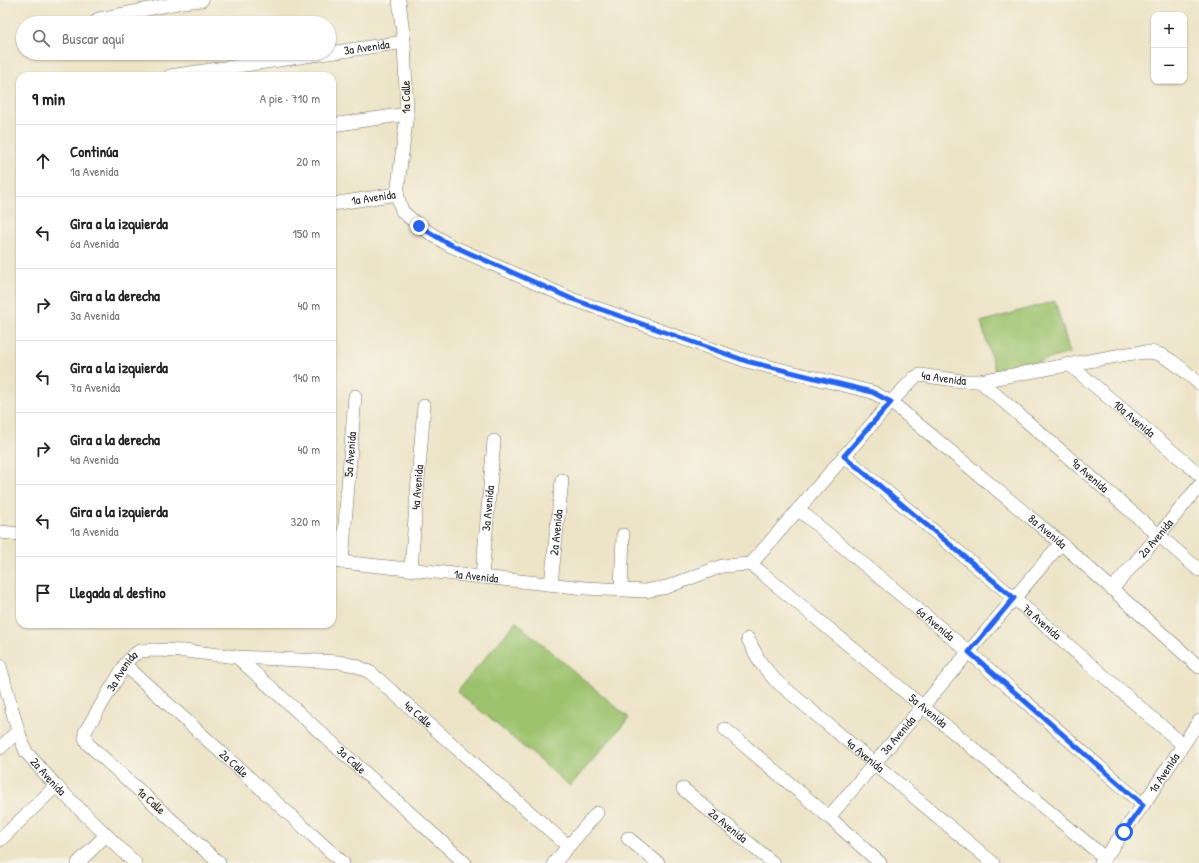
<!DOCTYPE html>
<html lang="es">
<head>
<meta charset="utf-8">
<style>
	body { margin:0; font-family:"Patrick Hand",sans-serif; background:#f2f2f2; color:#222 }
	.controls { position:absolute; right:12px; top:12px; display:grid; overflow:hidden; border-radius:8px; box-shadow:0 1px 3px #0004 }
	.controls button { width:36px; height:36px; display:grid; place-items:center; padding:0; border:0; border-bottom:1px solid #e0e0e0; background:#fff; color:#222; font:20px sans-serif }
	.stop { position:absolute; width:12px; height:12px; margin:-9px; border:3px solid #2563eb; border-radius:50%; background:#fff }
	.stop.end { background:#2563eb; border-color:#fff; box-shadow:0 1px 4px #0008 }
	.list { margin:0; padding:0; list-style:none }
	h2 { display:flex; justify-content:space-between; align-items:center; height:52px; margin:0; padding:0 16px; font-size:17px }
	h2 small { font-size:13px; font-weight:400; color:#767676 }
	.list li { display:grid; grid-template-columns:26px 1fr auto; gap:12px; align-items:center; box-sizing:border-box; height:72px; padding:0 16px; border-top:1px solid #e0e0e0 }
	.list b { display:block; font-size:15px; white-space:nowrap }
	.list p { margin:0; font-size:13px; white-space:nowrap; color:#767676 }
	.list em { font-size:13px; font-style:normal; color:#767676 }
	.icon { flex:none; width:22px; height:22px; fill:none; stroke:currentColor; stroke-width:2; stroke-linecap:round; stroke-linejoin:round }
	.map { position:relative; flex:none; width:1199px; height:863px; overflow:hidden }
	.search { position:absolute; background:#fff; box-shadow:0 1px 3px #0004; left:16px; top:16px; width:320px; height:44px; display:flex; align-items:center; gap:10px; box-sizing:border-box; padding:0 14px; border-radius:22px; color:#767676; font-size:15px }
	.panel { position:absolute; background:#fff; box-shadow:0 1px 3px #0004; left:16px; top:72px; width:320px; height:556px; border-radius:12px }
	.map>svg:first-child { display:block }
</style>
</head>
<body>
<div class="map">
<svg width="1199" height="863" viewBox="0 0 1199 863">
	<rect width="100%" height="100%" fill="#f7f3e8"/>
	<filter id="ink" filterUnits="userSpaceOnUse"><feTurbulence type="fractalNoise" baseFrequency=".025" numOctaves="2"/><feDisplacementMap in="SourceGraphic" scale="8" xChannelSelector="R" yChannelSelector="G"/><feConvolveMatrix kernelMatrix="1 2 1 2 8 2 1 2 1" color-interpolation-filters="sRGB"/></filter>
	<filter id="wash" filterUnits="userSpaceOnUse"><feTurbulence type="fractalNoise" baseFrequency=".012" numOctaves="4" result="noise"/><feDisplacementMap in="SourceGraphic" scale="16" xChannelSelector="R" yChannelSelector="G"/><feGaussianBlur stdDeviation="0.9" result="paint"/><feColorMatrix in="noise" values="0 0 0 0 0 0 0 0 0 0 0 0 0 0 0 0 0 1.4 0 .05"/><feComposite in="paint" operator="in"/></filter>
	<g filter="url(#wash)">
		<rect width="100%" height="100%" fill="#ede4c7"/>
		<g fill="#9cc26d" stroke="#64764c">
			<polygon points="1055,301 1070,353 996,374 981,322"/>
			<polygon points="516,622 629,718 570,786 457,691"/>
		</g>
	</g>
	<g filter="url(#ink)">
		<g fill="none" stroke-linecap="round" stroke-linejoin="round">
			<g stroke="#6f6c62" stroke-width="14">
				<g id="minor">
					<polyline points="98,19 183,2 202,0"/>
					<path id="s1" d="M329 53 404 42"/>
					<polyline points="170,76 327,53"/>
					<polyline points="332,125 407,114"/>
					<polyline points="397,194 407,114 404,42 399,0"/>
					<path id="s2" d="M332 204 397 194 402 211 419 226 449 245 572 299 746 361 872 392 891 402 1061 543 1199 667"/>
					<path id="s3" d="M1069 364 1199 474"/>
					<path id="s4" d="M980 381 1199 570"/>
					<path id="s5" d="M844 456 1014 598 1182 744"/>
					<path id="s6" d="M798 509 969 652 1143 805"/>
					<polyline points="0,532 20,534"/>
					<path id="s7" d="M332 561 585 588 645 591 667 587 722 566 751 564"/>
					<path id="s8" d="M342 562 355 396"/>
					<path id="s9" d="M751 564 891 402 914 378 920 375 962 381H980L1127 354C1136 353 1148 350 1158 354 1173 359 1186 373 1199 383"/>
					<path id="s10" d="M751 564 1105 858"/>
					<path id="s11" d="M411 568 424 406"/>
					<path id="s12" d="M482 577 494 441"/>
					<path id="s13" d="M551 584 562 480"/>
					<path id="s14" d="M1112 589 1159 535 1199 486"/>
					<polyline points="621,590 623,535"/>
					<path id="s15" d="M748 639 760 662 775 680 993 863"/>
					<path id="s16" d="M237 657 465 863"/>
					<path id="s17" d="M125 665 343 863"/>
					<path id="s18" d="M0 666 18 731 26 752 56 786 135 863"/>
					<polyline points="725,729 829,817 880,863"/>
					<polyline points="0,748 18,731"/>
					<path id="s19" d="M683 789 773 863"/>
					<path id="s20" d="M829 817 1061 543"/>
					<polyline points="628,838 658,863"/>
					<polyline points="0,840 56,786"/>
					<polyline points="78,863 106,835"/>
					<path id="s21" d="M219 863 88 744 85 738V732L125 665 132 656 140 651 153 650 185 651 237 657 339 662 357 666 371 673 568 846"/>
					<polyline points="554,863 597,813"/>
					<path id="s22" d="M1101 863 1143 805 1199 721"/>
				</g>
			</g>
			<use href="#minor" stroke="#fff" stroke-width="13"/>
		</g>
	</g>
	<g fill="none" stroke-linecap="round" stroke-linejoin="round" filter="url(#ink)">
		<polyline stroke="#2563eb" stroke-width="5" points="419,226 449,244 572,299 746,361 872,392 891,402 844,456 1014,598 969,652 1143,805 1124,832"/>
	</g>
	<g text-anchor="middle" stroke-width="3" stroke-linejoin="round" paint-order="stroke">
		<g font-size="12" fill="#2b2b2b" stroke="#f7f3e8">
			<text dy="4" stroke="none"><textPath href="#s1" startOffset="38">3a Avenida</textPath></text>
			<text transform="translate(406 97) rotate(-91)" y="4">1a Calle</text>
			<text dy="4" stroke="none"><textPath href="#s2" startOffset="42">1a Avenida</textPath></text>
			<text dy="4" stroke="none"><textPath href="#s9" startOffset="278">4a Avenida</textPath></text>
			<text dy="4" stroke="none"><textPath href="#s3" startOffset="85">10a Avenida</textPath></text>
			<text dy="4" stroke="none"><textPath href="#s8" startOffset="108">5a Avenida</textPath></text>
			<text dy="4" stroke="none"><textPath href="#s4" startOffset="145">9a Avenida</textPath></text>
			<text dy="4" stroke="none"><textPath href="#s11" startOffset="81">4a Avenida</textPath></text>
			<text dy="4" stroke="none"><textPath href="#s12" startOffset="69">3a Avenida</textPath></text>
			<text dy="4" stroke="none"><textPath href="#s13" startOffset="52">2a Avenida</textPath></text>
			<text dy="4" stroke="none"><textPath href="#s2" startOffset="815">8a Avenida</textPath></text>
			<text dy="4" stroke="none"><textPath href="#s14" startOffset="67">2a Avenida</textPath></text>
			<text dy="4" stroke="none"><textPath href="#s7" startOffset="145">1a Avenida</textPath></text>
			<text dy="4" stroke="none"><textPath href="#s5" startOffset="258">7a Avenida</textPath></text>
			<text dy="4" stroke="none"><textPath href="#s6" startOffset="179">6a Avenida</textPath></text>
			<text dy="4" stroke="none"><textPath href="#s21" startOffset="261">3a Avenida</textPath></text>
			<text dy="4" stroke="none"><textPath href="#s10" startOffset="230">5a Avenida</textPath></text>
			<text dy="4" stroke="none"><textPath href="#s21" startOffset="585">4a Calle</textPath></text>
			<text dy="4" stroke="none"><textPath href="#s20" startOffset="107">3a Avenida</textPath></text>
			<text dy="4" stroke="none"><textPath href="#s15" startOffset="167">4a Avenida</textPath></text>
			<text dy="4" stroke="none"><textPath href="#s16" startOffset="154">3a Calle</textPath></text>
			<text dy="4" stroke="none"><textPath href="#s17" startOffset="147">2a Calle</textPath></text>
			<text dy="4" stroke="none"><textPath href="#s22" startOffset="110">1a Avenida</textPath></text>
			<text dy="4" stroke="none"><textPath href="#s18" startOffset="123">2a Avenida</textPath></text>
			<text transform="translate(151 801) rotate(42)" y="4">1a Calle</text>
			<text dy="4" stroke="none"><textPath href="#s19" startOffset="58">2a Avenida</textPath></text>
		</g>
	</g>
</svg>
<div class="controls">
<button>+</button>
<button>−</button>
</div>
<div class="stop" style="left:1124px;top:832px"></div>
<div class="stop end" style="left:419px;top:226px"></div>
<div class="search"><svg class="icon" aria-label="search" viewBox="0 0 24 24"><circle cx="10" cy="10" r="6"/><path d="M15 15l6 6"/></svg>Buscar aquí</div>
<section class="panel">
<h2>9 min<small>A pie · 710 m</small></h2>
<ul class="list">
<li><svg class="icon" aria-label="ahead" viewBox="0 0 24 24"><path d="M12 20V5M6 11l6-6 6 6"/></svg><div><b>Continúa</b><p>1a Avenida</p></div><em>20 m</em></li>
<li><svg class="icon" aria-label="left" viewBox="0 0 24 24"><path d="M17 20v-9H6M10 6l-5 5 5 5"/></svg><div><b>Gira a la izquierda</b><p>6a Avenida</p></div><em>150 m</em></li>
<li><svg class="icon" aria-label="right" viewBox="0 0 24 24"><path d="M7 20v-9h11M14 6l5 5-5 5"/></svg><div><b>Gira a la derecha</b><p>3a Avenida</p></div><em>40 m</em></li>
<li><svg class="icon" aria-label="left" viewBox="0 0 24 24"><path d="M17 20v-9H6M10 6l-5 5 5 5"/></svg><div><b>Gira a la izquierda</b><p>7a Avenida</p></div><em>140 m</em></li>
<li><svg class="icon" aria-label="right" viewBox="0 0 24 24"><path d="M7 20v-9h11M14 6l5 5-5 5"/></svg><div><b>Gira a la derecha</b><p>4a Avenida</p></div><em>40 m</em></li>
<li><svg class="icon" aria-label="left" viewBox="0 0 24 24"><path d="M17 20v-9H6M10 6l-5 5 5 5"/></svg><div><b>Gira a la izquierda</b><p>1a Avenida</p></div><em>320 m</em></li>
<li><svg class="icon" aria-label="arrive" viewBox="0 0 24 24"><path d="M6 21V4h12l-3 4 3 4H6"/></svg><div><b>Llegada al destino</b></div></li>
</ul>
</section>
</div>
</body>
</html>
